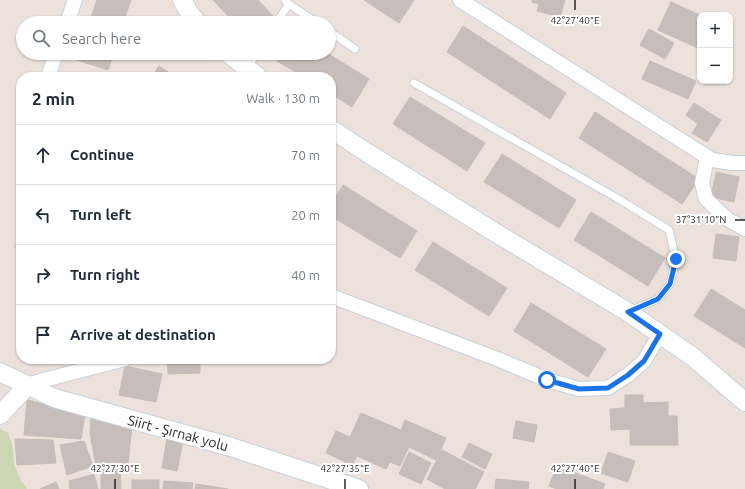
<!DOCTYPE html>
<html lang="en">
<head>
<meta charset="utf-8">
<style>
	body { margin:0; font-family:Ubuntu,sans-serif; background:#f2f2f3; color:#1f2937 }
	.controls { position:absolute; right:12px; top:12px; display:grid; overflow:hidden; border-radius:8px; box-shadow:0 1px 3px #0004 }
	.controls button { width:36px; height:36px; display:grid; place-items:center; padding:0; border:0; border-bottom:1px solid #e0e1e3; background:#fff; color:#1f2937; font:20px sans-serif }
	.stop { position:absolute; width:12px; height:12px; margin:-9px; border:3px solid #1a73e8; border-radius:50%; background:#fff }
	.stop.end { background:#1a73e8; border-color:#fff; box-shadow:0 1px 4px #0008 }
	.list { margin:0; padding:0; list-style:none }
	h2 { display:flex; justify-content:space-between; align-items:center; height:52px; margin:0; padding:0 16px; font-size:17px }
	h2 small { font-size:13px; font-weight:400; color:#747a83 }
	.list li { display:grid; grid-template-columns:26px 1fr auto; gap:12px; align-items:center; box-sizing:border-box; height:60px; padding:0 16px; border-top:1px solid #e0e1e3 }
	.list b { display:block; font-size:15px; white-space:nowrap }
	.list em { font-size:13px; font-style:normal; color:#747a83 }
	.icon { flex:none; width:22px; height:22px; fill:none; stroke:currentColor; stroke-width:2; stroke-linecap:round; stroke-linejoin:round }
	.map { position:relative; flex:none; width:745px; height:489px; overflow:hidden }
	.search { position:absolute; background:#fff; box-shadow:0 1px 3px #0004; left:16px; top:16px; width:320px; height:44px; display:flex; align-items:center; gap:10px; box-sizing:border-box; padding:0 14px; border-radius:22px; color:#747a83; font-size:15px }
	.panel { position:absolute; background:#fff; box-shadow:0 1px 3px #0004; left:16px; top:72px; width:320px; height:292px; border-radius:16px }
	.map>svg:first-child { display:block }
</style>
</head>
<body>
<div class="map">
<svg width="745" height="489" viewBox="0 0 745 489">
	<rect width="100%" height="100%" fill="#ece1db"/>
	<polygon fill="#cbd6b2" points="0,429 8,433 12,444 14,464 21,481 27,489 0,489"/>
	<g fill="#c7bebb" stroke="#c7bdb5">
		<polygon points="97,0 131,0 123,23 89,23"/>
		<polygon points="213,0 258,0 273,16 266,23 235,23"/>
		<polygon points="364,0 414,0 399,23"/>
		<polygon points="532,0 565,0 560,17 537,11 539,4 532,2"/>
		<polygon points="671,2 700,15 700,49 658,30"/>
		<polygon points="463,26 566,93 550,119 447,52"/>
		<polygon points="649,29 674,43 665,59 640,45"/>
		<polygon points="79,53 114,53 108,70 77,60"/>
		<polygon points="282,53 327,53 369,79 352,107 331,94 331,77 304,77 277,61"/>
		<polygon points="650,61 696,81 688,99 642,79"/>
		<polygon points="159,66 176,77 152,77"/>
		<polygon points="410,97 485,143 467,171 393,124"/>
		<polygon points="694,103 721,120 707,142 692,133 698,124 686,115"/>
		<polygon points="595,112 699,179 682,204 579,138"/>
		<polygon points="502,154 576,200 559,228 484,182"/>
		<polygon points="716,172 739,177 734,202 711,197"/>
		<polygon points="343,185 417,231 400,258 331,216 331,204"/>
		<polygon points="591,212 665,258 648,286 574,240"/>
		<polygon points="21,215 21,252 16,248 18,221"/>
		<polygon points="716,234 739,237 736,261 713,258"/>
		<polygon points="433,242 507,288 489,316 415,270"/>
		<polygon points="711,289 745,310 745,348 694,316"/>
		<polygon points="531,303 606,349 588,377 514,331"/>
		<polygon points="167,359 200,359 200,373 168,374"/>
		<polygon points="125,366 162,374 156,402 119,395"/>
		<polygon points="625,395 643,395 643,403 668,402 668,416 677,416 678,445 630,445 630,429 611,430 610,409 625,408"/>
		<polygon points="27,400 85,414 81,439 24,435"/>
		<polygon points="361,413 401,430 405,420 446,438 436,460 409,447 400,466 390,462 386,469 357,456 352,465 326,453 336,431 350,437"/>
		<polygon points="91,416 132,426 128,463 96,465 90,434"/>
		<polygon points="516,421 537,425 534,442 513,438"/>
		<polygon points="167,438 183,441 177,471 162,468"/>
		<polygon points="15,439 53,440 56,463 17,465"/>
		<polygon points="84,441 93,466 67,475 60,445"/>
		<polygon points="469,443 492,454 485,469 462,457"/>
		<polygon points="442,450 484,472 475,489 445,489 427,479"/>
		<polygon points="409,452 431,463 421,484 399,474"/>
		<polygon points="608,452 635,461 628,482 601,473"/>
		<polygon points="101,466 120,466 121,489 101,489"/>
		<polygon points="557,466 605,484 603,489 557,489 549,486"/>
		<polygon points="94,474 98,489 70,489 69,481"/>
		<polygon points="496,479 529,482 528,489 495,489"/>
		<rect x="132" y="480" width="27" height="9"/>
		<polygon points="164,481 193,483 192,489 163,489"/>
		<polygon points="56,482 59,489 40,489"/>
		<polygon points="196,484 228,489 195,489"/>
	</g>
	<g fill="none" stroke-linecap="round" stroke-linejoin="round">
		<g stroke="#c9d0db" stroke-width="9">
			<g id="service">
				<polyline points="285,0 289,4 317,23"/>
				<polyline points="276,23 289,4"/>
				<polyline points="329,31 355,49"/>
				<polyline points="247,68 257,53"/>
				<polyline points="414,83 617,198 669,230 676,259 670,284 658,299 630,311"/>
			</g>
		</g>
		<g stroke="#c9d0db" stroke-width="16">
			<g id="minor">
				<polyline points="460,0 712,160 733,163 745,163"/>
				<polyline points="67,23 75,0"/>
				<polyline points="48,77 56,53"/>
				<polyline points="707,157 702,183 706,199 727,219 745,229"/>
				<polyline points="331,296 500,360 547,380 579,389 608,388 628,375 644,361 660,334"/>
				<polyline points="28,385 44,380 125,359"/>
			</g>
		</g>
		<g stroke="#c9d0db" stroke-width="20">
			<g id="tertiary">
				<polyline points="182,0 190,14 198,23"/>
				<polyline points="228,53 258,77"/>
				<polyline points="331,129 366,152 491,230 628,312 693,357 745,402"/>
				<polyline points="0,372 54,398 231,447 359,489"/>
				<polyline points="0,415 28,385"/>
			</g>
		</g>
		<use href="#service" stroke="#fff" stroke-width="7"/>
		<use href="#minor" stroke="#fff" stroke-width="14"/>
		<use href="#tertiary" stroke="#fff" stroke-width="18"/>
	</g>
	<g fill="none" stroke-linecap="round" stroke-linejoin="round">
		<polyline stroke="#1a73e8" stroke-width="5" points="547,380 579,389 608,388 628,375 644,361 660,334 628,312 658,299 670,284 676,259"/>
	</g>
	<path fill="none" stroke="#292929" stroke-width="1.5" d="M575 0V10M735 220H745M115 479V489M345 479V489M575 479V489"/>
	<g text-anchor="middle" stroke-width="4" stroke-linejoin="round" paint-order="stroke">
		<g font-size="14" fill="#292929" stroke="#fff">
			<text transform="translate(178 433) rotate(15)" y="5">Siirt - Şırnak yolu</text>
		</g>
	</g>
	<g font-size="10" text-anchor="middle" fill="#292929" stroke="#fff" stroke-width="4" stroke-linejoin="round" paint-order="stroke">
		<text x="575" y="24">42°27'40"E</text>
		<text x="701" y="223">37°31'10"N</text>
		<text x="115" y="472">42°27'30"E</text>
		<text x="345" y="472">42°27'35"E</text>
		<text x="575" y="472">42°27'40"E</text>
	</g>
</svg>
<div class="controls">
<button>+</button>
<button>−</button>
</div>
<div class="stop" style="left:547px;top:380px"></div>
<div class="stop end" style="left:676px;top:259px"></div>
<div class="search"><svg class="icon" aria-label="search" viewBox="0 0 24 24"><circle cx="10" cy="10" r="6"/><path d="M15 15l6 6"/></svg>Search here</div>
<section class="panel">
<h2>2 min<small>Walk · 130 m</small></h2>
<ul class="list">
<li><svg class="icon" aria-label="ahead" viewBox="0 0 24 24"><path d="M12 20V5M6 11l6-6 6 6"/></svg><div><b>Continue</b></div><em>70 m</em></li>
<li><svg class="icon" aria-label="left" viewBox="0 0 24 24"><path d="M17 20v-9H6M10 6l-5 5 5 5"/></svg><div><b>Turn left</b></div><em>20 m</em></li>
<li><svg class="icon" aria-label="right" viewBox="0 0 24 24"><path d="M7 20v-9h11M14 6l5 5-5 5"/></svg><div><b>Turn right</b></div><em>40 m</em></li>
<li><svg class="icon" aria-label="arrive" viewBox="0 0 24 24"><path d="M6 21V4h12l-3 4 3 4H6"/></svg><div><b>Arrive at destination</b></div></li>
</ul>
</section>
</div>
</body>
</html>
